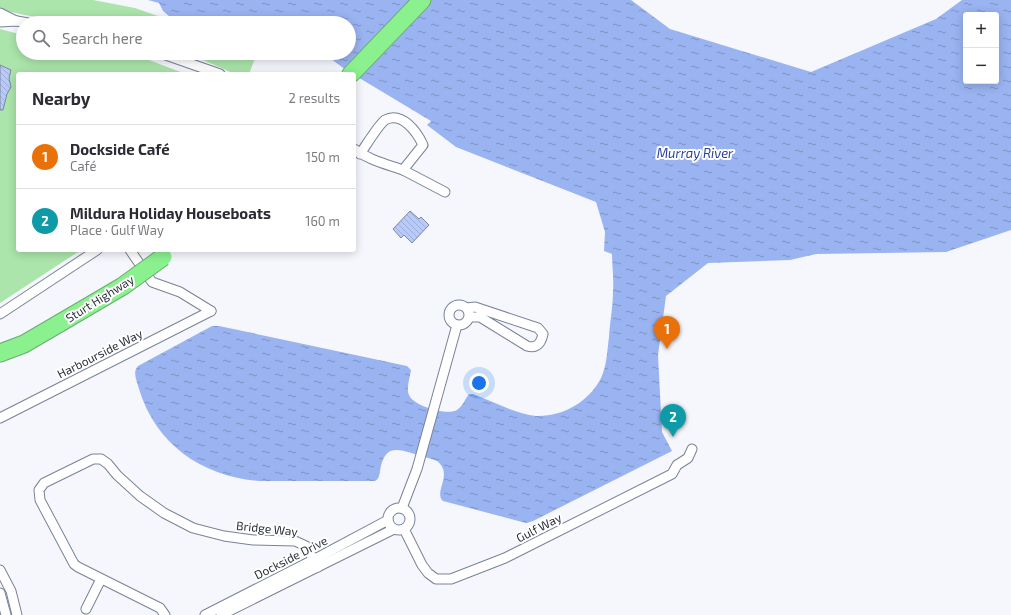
<!DOCTYPE html>
<html lang="en">
<head>
<meta charset="utf-8">
<style>
	body { margin:0; font-family:"Exo 2",sans-serif; background:#f2f2f3; color:#2b2b33 }
	.controls { position:absolute; right:12px; top:12px; display:grid; overflow:hidden; border-radius:4px; box-shadow:0 2px 10px #0003 }
	.controls button { width:36px; height:36px; display:grid; place-items:center; padding:0; border:0; border-bottom:1px solid #e1e1e2; background:#fff; color:#2b2b33; font:20px sans-serif }
	.you { position:absolute; left:479px; top:383px; width:14px; height:14px; margin:-10px; border:3px solid #fff; border-radius:50%; background:#1a73e8; box-shadow:0 0 0 6px #1a73e833 }
	.badge { display:grid; place-items:center; width:26px; height:26px; border-radius:50%; background:#d93025; color:#fff; font-size:13px; font-weight:700 }
	.pin { position:absolute; translate:-50% -33px; filter:drop-shadow(0 1px 2px #0008) }
	.pin::after { content:''; position:absolute; top:21px; width:14px; height:12px; background:inherit; clip-path:polygon(0 0,100% 0,50% 100%) }
	.list { margin:0; padding:0; list-style:none }
	h2 { display:flex; justify-content:space-between; align-items:center; height:52px; margin:0; padding:0 16px; font-size:17px }
	h2 small { font-size:13px; font-weight:400; color:#7c7c81 }
	.list li { display:grid; grid-template-columns:26px 1fr auto; gap:12px; align-items:center; box-sizing:border-box; height:64px; padding:0 16px; border-top:1px solid #e1e1e2 }
	.list b { display:block; font-size:15px; white-space:nowrap }
	.list p { margin:0; font-size:13px; white-space:nowrap; color:#7c7c81 }
	.list em { font-size:13px; font-style:normal; color:#7c7c81 }
	.icon { flex:none; width:22px; height:22px; fill:none; stroke:currentColor; stroke-width:2; stroke-linecap:round; stroke-linejoin:round }
	.map { position:relative; flex:none; width:1011px; height:615px; overflow:hidden }
	.search { position:absolute; background:#fff; box-shadow:0 2px 10px #0003; left:16px; top:16px; width:340px; height:44px; display:flex; align-items:center; gap:10px; box-sizing:border-box; padding:0 14px; border-radius:22px; color:#7c7c81; font-size:15px }
	.panel { position:absolute; background:#fff; box-shadow:0 2px 10px #0003; left:16px; top:72px; width:340px; height:180px; border-radius:4px }
	.map>svg:first-child { display:block }
</style>
</head>
<body>
<div class="map">
<svg width="1011" height="615" viewBox="0 0 1011 615">
	<defs>
		<pattern id="water-ripples" width="26" height="14" patternUnits="userSpaceOnUse"><rect width="26" height="14" fill="#9ab3f1"/><path d="M2 4q2-2 4 0t4 0M15 11q2-2 4 0t4 0" fill="none" stroke="#7e92c4"/></pattern>
		<pattern id="building-back-hatch" width="6" height="6" patternUnits="userSpaceOnUse"><rect width="6" height="6" fill="#b7cafa"/><path d="M-1 5l2 2M0 0l6 6M5-1l2 2" fill="none" stroke="#9eaed7"/></pattern>
	</defs>
	<rect width="100%" height="100%" fill="#f5f7fc"/>
	<g fill="#abe5ab">
		<path d="M0 0H93L135 8 169 20 172 23C116 23 54 25 0 9Z"/>
		<polygon points="0,29 23,35 23,53 130,53 186,74 18,74 18,250 81,250 0,303"/>
		<polygon points="187,53 257,53 249,74 235,74"/>
	</g>
	<path fill="url(#water-ripples)" fill-rule="evenodd" d="M148 0H631L670 29 811 72 936 19 962 0H1011V230L946 252 816 254 790 260 708 263 666 296 658 355 662 432 672 451 533 521 526 523 443 501C433 492 454 474 437 461 433 459 427 458 422 456 400 450 385 441 380 471 379 476 379 479 375 481H260C203 477 156 445 139 389 137 381 132 372 138 366L212 326H219L407 366 411 370C410 377 406 389 409 395 413 406 448 416 457 410 463 406 465 399 469 394H473C492 401 516 414 536 416 562 417 589 402 601 378 607 365 607 351 609 337 610 321 613 306 613 291 614 279 612 266 612 254L604 251 605 232 596 202 456 147 427 125 431 121 346 70 327 56 315 60 297 53H349V23H200L196 21 177 23 163 11 159 3ZM966 15H996V81H966Z"/>
	<g fill="url(#building-back-hatch)" stroke="#7d869d">
		<polygon points="0,65 11,70 9,78 11,87 7,94 3,110 0,110"/>
		<polygon points="410,211 419,219 421,217 429,225 412,243 404,235 401,238 393,229"/>
	</g>
	<g fill="none" stroke-linecap="round" stroke-linejoin="round">
		<g stroke="#798299" stroke-width="11">
			<g id="street">
				<polyline points="0,13 16,21"/>
				<polyline points="0,22 17,21 28,23"/>
				<polyline points="160,53 220,74"/>
				<path d="M354 149C369 160 386 164 403 170L423 145C417 132 402 111 385 120 379 124 365 147 360 154"/>
				<polyline points="403,170 445,192"/>
				<polyline points="130,250 152,282 180,292 211,311"/>
				<circle cx="459" cy="315" r="10"/>
				<path d="M467 308 475 307 538 328 543 334C541 343 537 349 527 346L480 317H470"/>
				<polyline points="0,314 97,250"/>
				<polyline points="0,418 211,311"/>
				<circle cx="399" cy="519" r="11"/>
				<polyline points="402,508 417,469 457,325"/>
				<polyline points="404,529 422,565 428,573 436,579 451,579 505,558 672,474 677,465 688,458 692,449"/>
				<polyline points="0,570 11,591 17,615"/>
				<polyline points="0,593 6,615"/>
				<polyline points="86,609 101,579"/>
				<polyline points="165,615 160,608 78,567 74,564 40,500 39,490 44,483 93,459 101,459 108,464 117,475 140,496 164,513 193,528 224,536 253,540 295,541 306,546 318,567"/>
				<polyline points="205,615 315,559 388,520"/>
				<polyline points="221,615 394,529"/>
			</g>
		</g>
		<g stroke="#69ad70" stroke-width="19">
			<g id="highway">
				<polyline points="351,74 422,0"/>
				<polyline points="0,353 24,344 60,323"/>
			</g>
		</g>
		<use href="#street" stroke="#fff" stroke-width="9"/>
		<use href="#highway" stroke="#8bf18e" stroke-width="17"/>
		<g stroke="#69ad70" stroke-width="19" stroke-linecap="butt">
			<polyline id="highway-bridge" points="60,323 123,286 163,257"/>
		</g>
		<use href="#highway-bridge" stroke="#8bf18e" stroke-width="17"/>
	</g>
	<g text-anchor="middle" stroke-width="4" stroke-linejoin="round" paint-order="stroke">
		<g font-size="12" fill="#2a2e38" stroke="#fff">
			<text transform="translate(100 299) rotate(-32)" y="4">Sturt Highway</text>
			<text transform="translate(100 354) rotate(-27)" y="4">Harbourside Way</text>
			<text transform="translate(539 528) rotate(-27)" y="4">Gulf Way</text>
			<text transform="translate(267 529) rotate(6)" y="4">Bridge Way</text>
			<text transform="translate(291 558) rotate(-27)" y="4">Dockside Drive</text>
		</g>
		<g font-size="13" font-style="italic" fill="#28419a" stroke="#fff">
			<text x="695" y="158">Murray River</text>
		</g>
	</g>
</svg>
<div class="controls">
<button>+</button>
<button>−</button>
</div>
<div class="you"></div>
<div class="pin badge" style="left:667px;top:349px;background:#e8710a">1</div>
<div class="pin badge" style="left:673px;top:437px;background:#0f9aa8">2</div>
<div class="search"><svg class="icon" aria-label="search" viewBox="0 0 24 24"><circle cx="10" cy="10" r="6"/><path d="M15 15l6 6"/></svg>Search here</div>
<section class="panel">
<h2>Nearby<small>2 results</small></h2>
<ul class="list">
<li><span class="badge" style="background:#e8710a">1</span><div><b>Dockside Café</b><p>Café</p></div><em>150 m</em></li>
<li><span class="badge" style="background:#0f9aa8">2</span><div><b>Mildura Holiday Houseboats</b><p>Place · Gulf Way</p></div><em>160 m</em></li>
</ul>
</section>
</div>
</body>
</html>
